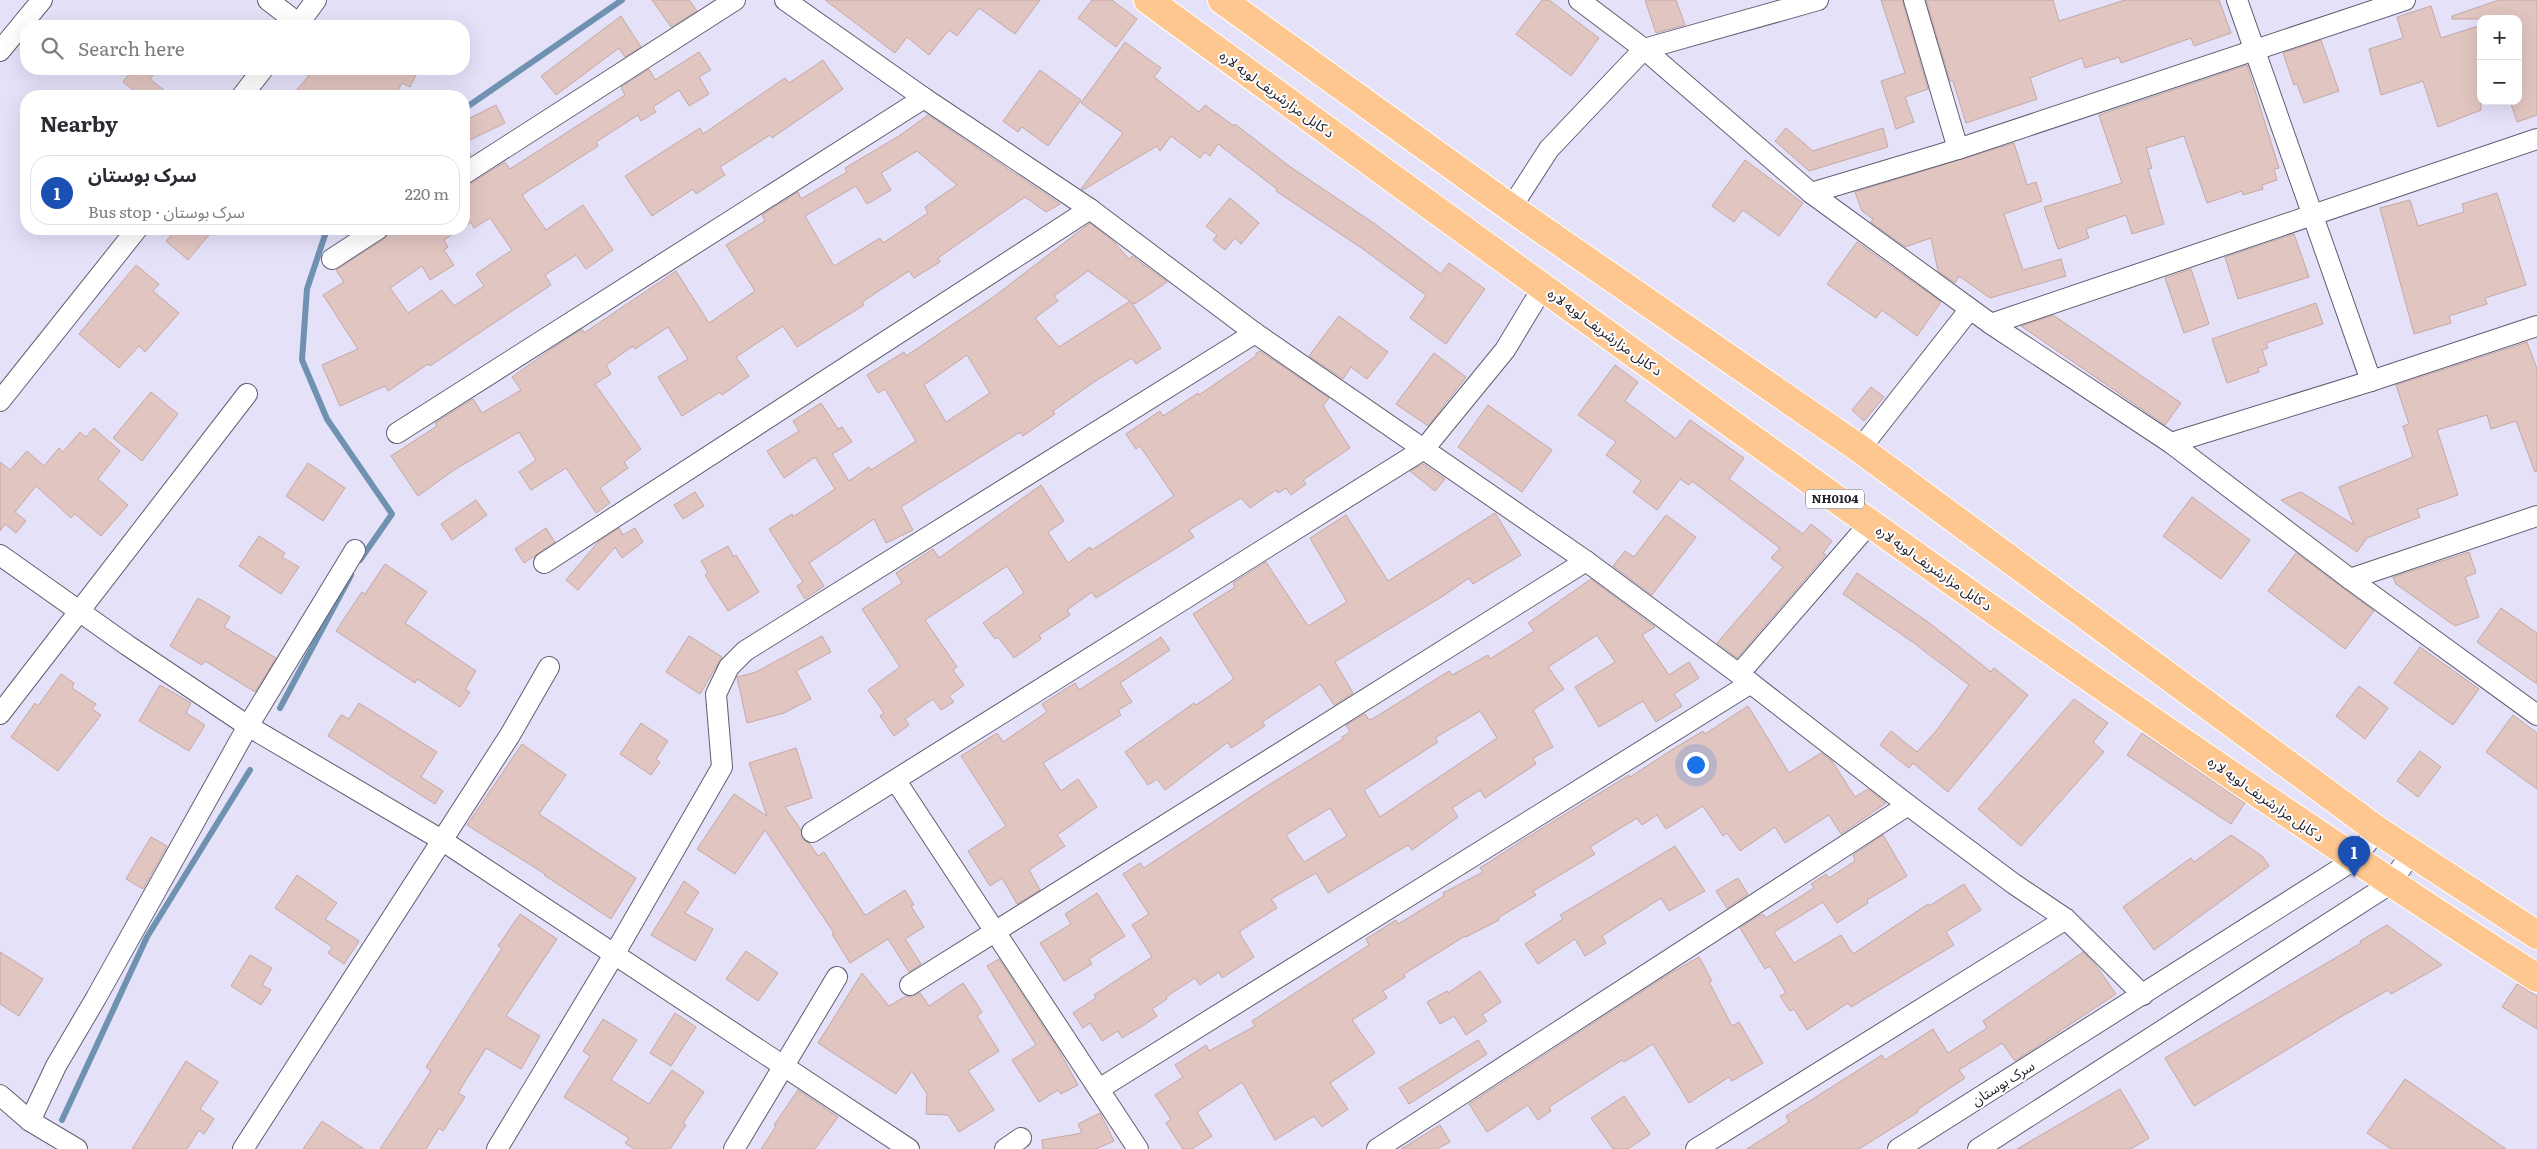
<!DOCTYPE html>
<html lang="en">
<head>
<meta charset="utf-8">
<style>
	body { margin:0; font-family:Literata,"Noto Sans Arabic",serif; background:#f2f2f3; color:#2b2b33 }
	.controls { position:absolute; right:15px; top:15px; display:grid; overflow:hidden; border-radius:10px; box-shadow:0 5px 20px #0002 }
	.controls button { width:45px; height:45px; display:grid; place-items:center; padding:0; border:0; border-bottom:1px solid #e1e1e2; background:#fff; color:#2b2b33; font:25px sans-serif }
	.you { position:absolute; left:1695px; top:764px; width:18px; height:18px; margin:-12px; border:4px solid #fff; border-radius:50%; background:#1a73e8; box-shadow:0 0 0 8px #1a73e833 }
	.badge { display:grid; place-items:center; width:32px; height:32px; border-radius:50%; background:#ea580c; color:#fff; font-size:16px; font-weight:700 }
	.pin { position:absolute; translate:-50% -41px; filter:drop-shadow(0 1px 2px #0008) }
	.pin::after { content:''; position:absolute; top:26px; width:18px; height:15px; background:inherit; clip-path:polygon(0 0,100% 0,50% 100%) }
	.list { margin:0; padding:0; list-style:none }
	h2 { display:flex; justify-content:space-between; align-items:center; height:65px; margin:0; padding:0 20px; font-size:21px }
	h2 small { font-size:16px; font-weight:400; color:#7c7c81 }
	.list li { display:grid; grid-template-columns:32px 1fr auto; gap:15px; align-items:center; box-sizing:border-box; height:70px; margin:0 10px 10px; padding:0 10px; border:1px solid #e1e1e2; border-radius:20px }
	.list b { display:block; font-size:19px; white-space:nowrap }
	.list p { margin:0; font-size:16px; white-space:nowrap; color:#7c7c81 }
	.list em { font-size:16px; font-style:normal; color:#7c7c81 }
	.icon { flex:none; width:28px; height:28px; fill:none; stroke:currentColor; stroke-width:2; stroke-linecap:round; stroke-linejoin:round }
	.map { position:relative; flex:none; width:2537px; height:1149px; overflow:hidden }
	.search { position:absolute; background:#fff; box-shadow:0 5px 20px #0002; left:20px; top:20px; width:450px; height:55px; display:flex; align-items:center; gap:12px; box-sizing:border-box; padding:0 18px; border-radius:20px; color:#7c7c81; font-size:19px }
	.panel { position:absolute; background:#fff; box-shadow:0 5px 20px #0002; left:20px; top:90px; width:450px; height:145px; border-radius:20px }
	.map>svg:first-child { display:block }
</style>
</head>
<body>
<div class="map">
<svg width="2537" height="1149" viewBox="0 0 2537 1149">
	<rect width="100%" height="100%" fill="#e5e1f9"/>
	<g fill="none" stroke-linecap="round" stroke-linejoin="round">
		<g stroke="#7092b1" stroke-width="6">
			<polyline points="464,109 622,0"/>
			<polyline points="327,229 307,289 302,360 327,419 392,514 360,560"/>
			<polyline points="280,708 351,575"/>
			<polyline points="62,1120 147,937 250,770"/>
		</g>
	</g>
	<g fill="#e1c5c1" stroke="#c4a8a5" fill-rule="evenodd">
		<polygon points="652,0 689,0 697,11 671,27"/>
		<polygon points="825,0 1040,0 1015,34 979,8 957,36 949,30 929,55 907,37 895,53"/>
		<polygon points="1092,0 1112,0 1137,19 1116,47 1078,18"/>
		<polygon points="1542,0 1549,0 1599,38 1571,76 1516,34"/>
		<polygon points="1645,0 1676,0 1685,25 1656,33"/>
		<polygon points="1881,0 1902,0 1928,89 1905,97 1914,122 1896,129 1881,81 1905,73"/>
		<polygon points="1926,0 2053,0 2059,21 2125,0 2219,0 2231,33 2194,46 2191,38 2121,63 2119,57 2085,68 2082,58 2030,78 2037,99 1966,123 1953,81 1950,81"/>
		<polygon points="2499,0 2537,0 2537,115 2517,122 2510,101 2518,101 2518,19 2452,19 2452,16"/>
		<polygon points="2431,6 2441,38 2481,25 2481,110 2438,127 2423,81 2381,95 2369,49 2403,38 2397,17"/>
		<polygon points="621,16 641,47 625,57 619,48 556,95 541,76"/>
		<polygon points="2321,40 2339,91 2304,103 2297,84 2294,85 2283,53"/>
		<polygon points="1125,42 1161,68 1154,77 1199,112 1205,105 1234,126 1235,124 1289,166 1375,224 1441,274 1449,263 1485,289 1446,344 1410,318 1426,295 1360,247 1276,191 1277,189 1218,144 1210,156 1205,152 1200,158 1171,136 1160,151 1157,146 1083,190 1081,189 1123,133 1081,103"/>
		<polygon points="699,52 711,70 699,77 709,94 689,106 679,90 653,107 656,112 641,121 638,115 596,142 598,146 522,195 546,230 583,205 613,250 586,269 576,255 545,275 551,285 430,366 428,364 388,391 385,386 340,406 322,365 358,349 323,295 344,282 336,270 384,239 390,229 461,229 444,240 448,247 444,250 454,265 430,280 422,266 390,288 408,313 442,290 454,306 484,286 476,274 512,250 490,218 474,228 471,222 464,227 464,186 470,184 505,162 510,169 625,95 621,87 649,69 655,80"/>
		<polygon points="823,60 843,89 772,138 770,135 720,167 725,175 696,194 693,189 652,216 625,176 700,128 703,134 785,78 789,83"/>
		<polygon points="2247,65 2279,168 2274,169 2277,180 2262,185 2263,189 2243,195 2242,191 2207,203 2184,136 2146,148 2152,168 2148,169 2164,224 2132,234 2126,215 2086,229 2089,238 2058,249 2044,207 2122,183 2099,115"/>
		<polygon points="133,69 158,69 150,79 171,96 141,96 123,82"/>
		<polygon points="314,69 419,69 410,87 402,83 395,96 292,96"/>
		<polygon points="1040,70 1081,100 1048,146 1022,127 1018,132 1003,121"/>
		<polygon points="496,105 505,123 464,143 471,155 464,160 464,121"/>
		<path d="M928 115 1060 204 1046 212 1025 197 938 258 940 262 914 278 909 271 862 302 864 305 797 347 783 326 736 357 749 376 722 395 720 392 682 416 658 377 688 359 668 327 635 349 633 346 606 365 611 374 595 384 641 449 624 462 628 468 600 488 610 503 596 513 566 468 531 490 519 472 536 460 519 432 454 470 418 496 391 456 437 426 435 423 473 399 482 413 521 390 512 377 550 350 582 329 584 333 676 271 709 323 755 291 726 245 765 221 762 215 798 192 801 199 847 172 845 168 899 136ZM917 151 957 185 925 207 928 213 883 243 880 238 834 266 805 216 856 186 867 204 891 190 881 173Z"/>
		<polygon points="1786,128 1813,151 1883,128 1888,147 1809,171 1775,141"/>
		<polygon points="2014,143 2027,185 2036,182 2042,201 2004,214 2023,270 2061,259 2066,276 1990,298 1959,276 1955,283 1938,271 1931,238 1905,247 1871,222 1873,219 1862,211 1855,192"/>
		<polygon points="1745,160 1803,203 1779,236 1743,210 1734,222 1712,206"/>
		<polygon points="2497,193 2526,285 2485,298 2487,304 2449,316 2451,323 2414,334 2380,208 2410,200 2418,226 2464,212 2462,204"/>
		<polygon points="1230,198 1259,223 1241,244 1235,238 1225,250 1213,240 1217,235 1206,226"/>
		<path d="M1090 223 1114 242 1129 259 1132 256 1167 282 1135 304 1131 302 1161 348 1136 364 1132 358 1094 382 1053 411 1055 414 1023 436 1020 432 901 507 913 530 886 543 874 519 809 563 824 586 805 599 797 586 803 582 769 529 792 514 793 517 835 489 815 457 784 478 767 451 799 431 793 421 821 403 838 429 842 427 852 442 832 454 849 481 869 467 871 470 916 441 885 389 878 393 867 375 904 352 906 356 992 298ZM1088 271 1130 301 1059 347 1035 318 1058 301 1054 296ZM967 355 990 393 946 422 924 385Z"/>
		<polygon points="176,229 214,229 188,260 166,241"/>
		<polygon points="2294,234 2309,277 2238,299 2225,257"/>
		<polygon points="1857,242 1941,302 1917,336 1882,310 1876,318 1827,284"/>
		<polygon points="136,265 159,284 153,291 179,313 145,352 139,346 119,368 79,334"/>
		<polygon points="2191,269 2209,324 2184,333 2165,278"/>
		<polygon points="2316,303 2323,324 2266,343 2268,348 2262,350 2267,365 2258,368 2259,372 2227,383 2212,339"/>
		<polygon points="2053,315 2181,403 2165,425 2021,326"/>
		<polygon points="1339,316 1388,352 1367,379 1351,367 1343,379 1309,356"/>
		<polygon points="2527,342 2537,369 2537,471 2535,472 2516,421 2491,429 2487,415 2437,430 2458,495 2417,509 2420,517 2367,538 2357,552 2281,500 2301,492 2354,525 2339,487 2413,457 2403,426 2409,424 2396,385"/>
		<polygon points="1260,351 1329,398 1323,406 1350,448 1303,480 1306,484 1291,495 1286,488 1278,493 1276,490 1250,508 1241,498 1189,530 1194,537 1096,598 1092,592 1067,610 1070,615 1039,635 1041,639 1014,658 998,637 995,639 983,623 1024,593 1007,566 925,620 957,667 953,670 964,685 949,696 954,702 941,710 933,699 905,719 909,725 894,736 880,716 884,713 868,690 900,667 862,609 902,583 896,573 933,549 939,558 1041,485 1064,521 1048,532 1068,563 1090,547 1092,550 1174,496 1140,446 1136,449 1126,434 1160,411 1163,416 1198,393 1199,395 1256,356 1256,353"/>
		<polygon points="1434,353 1466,377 1428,426 1396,404"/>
		<polygon points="1615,365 1638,382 1625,401 1676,439 1690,420 1744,458 1729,479 1803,534 1811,524 1832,541 1823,553 1826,555 1737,658 1717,643 1783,567 1771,558 1780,548 1692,481 1689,485 1680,479 1657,510 1633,492 1641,481 1606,455 1616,442 1578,415"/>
		<polygon points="1871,387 1884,397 1864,421 1852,410"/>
		<polygon points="151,392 178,414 142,461 113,438"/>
		<polygon points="1488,405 1552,450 1522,492 1458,447"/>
		<polygon points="94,428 120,451 98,479 128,505 101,536 75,514 71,518 36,486 15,512 26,521 16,533 5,524 0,531 0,462 10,470 27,451 44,466 59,448 63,452 80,432 86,437"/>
		<polygon points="308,463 345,488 323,521 286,496"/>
		<polygon points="1423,464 1445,479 1435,491 1410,471"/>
		<polygon points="695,492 704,506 683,519 674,505"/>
		<polygon points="2192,497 2250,540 2221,579 2163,536"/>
		<polygon points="476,500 487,515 452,540 441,524"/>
		<polygon points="1495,513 1521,555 1473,584 1469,578 1443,596 1335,662 1353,693 1334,705 1320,684 1262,722 1265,726 1231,748 1228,742 1165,790 1157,779 1148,785 1125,752 1194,703 1196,705 1234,679 1193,614 1235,587 1233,583 1266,562 1308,626 1347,602 1310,538 1346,515 1388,581"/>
		<polygon points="1666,515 1696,537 1652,595 1613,566 1625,551 1634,557"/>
		<polygon points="546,528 555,542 524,563 515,549"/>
		<polygon points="619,528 623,535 635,528 643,542 622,558 615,547 578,590 566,580 598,542"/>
		<polygon points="259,536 285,553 282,557 299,567 281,594 239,566"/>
		<polygon points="728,546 734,557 736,555 759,592 728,611 705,575 708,573 701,561"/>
		<polygon points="2469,552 2476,573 2465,577 2479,617 2455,626 2396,584 2393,577"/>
		<polygon points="2296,553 2374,611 2345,649 2268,591"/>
		<polygon points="385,564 427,592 405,623 476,671 465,690 470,692 460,707 417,679 415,683 336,631 362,592 365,594"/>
		<polygon points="1857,573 1928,622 1991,672 1994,668 2028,695 1948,792 1913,763 1909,768 1880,745 1891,731 1917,752 1937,730 1969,685 1914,643 1843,594"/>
		<path d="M1591 579 1655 627 1642 635 1669 675 1689 662 1699 678 1674 694 1682 706 1656 722 1643 701 1599 727 1575 687 1615 662 1597 635 1548 667 1564 689 1533 710 1553 747 1533 758 1536 764 1485 798 1480 790 1452 808 1458 817 1412 850 1408 845 1328 893 1316 873 1271 899 1277 908 1240 931V934L1254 957 1222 978 1219 972 1200 985 1195 978 1166 997 1167 999 1152 1009 1157 1016 1144 1025 1122 1038 1118 1031 1102 1041 1090 1023 1083 1028 1073 1013 1096 998 1094 995 1152 957 1132 925 1149 914 1123 874 1140 863 1144 868 1264 788 1343 739 1342 737 1350 732 1346 725 1365 714 1369 720 1374 718 1449 671 1452 675 1488 655 1490 659 1534 631 1528 623ZM1480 711 1497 738 1380 817 1364 790 1438 742 1435 738ZM1330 808 1347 836 1304 862 1286 835Z"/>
		<polygon points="198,598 230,617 224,627 276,658 255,692 205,661 202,665 170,646"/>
		<polygon points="2501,608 2537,633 2537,684 2477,642"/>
		<polygon points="689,636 722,657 700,694 666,672"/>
		<polygon points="822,636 831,652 796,671 811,699 784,713 747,723 737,677 756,672"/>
		<polygon points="1161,637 1170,650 1120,683 1132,702 1118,710 1121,715 1043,763 1061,791 1078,779 1097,807 1057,835 1065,846 1029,870 1040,890 1017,904 1002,878 990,886 968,851 1006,826 961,756 997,733 1003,742 1047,712 1042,704 1075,683 1079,690"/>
		<polygon points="2420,647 2479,689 2453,725 2394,683"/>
		<polygon points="61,674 74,683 72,688 96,704 92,709 101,715 58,771 11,737 35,703 38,706"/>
		<polygon points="160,685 191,703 186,713 205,725 189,751 139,721"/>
		<polygon points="2359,686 2388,708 2365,739 2336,716"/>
		<polygon points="2074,699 2108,723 2093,742 2104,752 2021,846 1978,809"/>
		<polygon points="359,703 437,752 421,777 443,791 435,804 328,736 341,715 349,719"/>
		<polygon points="1748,706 1789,773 1821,753 1832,761 1855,797 1868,789 1886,803 1841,834 1829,815 1785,843 1775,827 1740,851 1727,833 1723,836 1703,806 1666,829 1657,815 1642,825 1637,818 1590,847 1595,854 1533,891 1536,895 1498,918 1499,920 1466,937 1465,936 1404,974 1405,977 1383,991 1387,998 1352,1020 1375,1053 1330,1083 1348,1109 1322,1127 1314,1116 1275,1140 1242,1082 1197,1112 1212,1136 1192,1149 1183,1149 1166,1123 1171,1119 1155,1095 1183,1077 1175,1065 1206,1045 1209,1051 1255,1026 1252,1021 1369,945 1366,939 1396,920 1398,924 1444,896 1443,893 1483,872 1480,868 1523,840 1629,775 1630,777 1670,751 1703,731 1705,734"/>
		<polygon points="2513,715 2537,733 2537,789 2486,752"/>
		<polygon points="641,723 668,741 656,759 660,762 651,775 620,754"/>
		<polygon points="2142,733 2245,803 2231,824 2127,755"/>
		<polygon points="522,744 566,775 539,814 636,878 611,919 544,875 545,874 467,825"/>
		<polygon points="796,748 812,798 785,807 801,830 802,839 809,843 818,856 824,852 864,914 866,915 905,890 914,905 911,906 924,927 905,939 921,964 909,972 888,939 850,963 832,934 834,933 765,830 735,874 697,849 734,794 767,816 749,763"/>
		<polygon points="2420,751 2441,767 2418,797 2397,781"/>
		<polygon points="1883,835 1907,876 1867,900 1868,903 1837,923 1823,902 1774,932 1794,963 1841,935 1853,954 1928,904 1929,906 1964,884 1981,910 1946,932 1954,945 1851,1007 1848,1003 1807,1030 1794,1009 1790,1011 1780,996 1786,993 1770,966 1765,969 1740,928 1760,915 1764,915 1766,918 1814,888 1811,884 1826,874 1829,878 1855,861 1853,855"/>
		<polygon points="2231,835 2262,856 2269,866 2154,950 2123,907 2191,858 2194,862"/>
		<polygon points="151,837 167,846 143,889 126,879"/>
		<polygon points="1675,846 1705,891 1669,911 1661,898 1602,936 1606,943 1585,956 1575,939 1538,964 1525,944 1563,919 1560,915"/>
		<polygon points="297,875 337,903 325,919 359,941 344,964 328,953 332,947 275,908"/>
		<polygon points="1738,878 1748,894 1727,908 1716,891"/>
		<polygon points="684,881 699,892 685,913 713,929 695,961 651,935"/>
		<polygon points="1097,893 1125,936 1089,959 1092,964 1064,981 1040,943 1071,924 1065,914"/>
		<polygon points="520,914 557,939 506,1016 540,1036 521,1069 486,1048 458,1093 465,1097 443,1131 439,1128 426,1149 380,1149 431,1071 426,1067 502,948 498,946"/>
		<polygon points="2387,925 2442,965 2391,994 2388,990 2344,1015 2194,1106 2165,1058 2361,943 2360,941"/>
		<polygon points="746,951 778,973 758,1001 726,979"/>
		<polygon points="0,952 43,979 19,1016 0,1004"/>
		<polygon points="2083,952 2097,967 2116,994 2015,1061 2002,1043 1959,1070 1965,1078 1917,1110 1918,1112 1859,1149 1747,1149 1789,1122 1786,1116 1882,1055 1885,1060 1933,1029 1948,1053 1987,1028 1983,1021"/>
		<polygon points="250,955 272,968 262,985 271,990 261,1005 231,986"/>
		<polygon points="1699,957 1712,981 1709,982 1732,1026 1739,1022 1763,1063 1732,1081 1729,1077 1689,1103 1653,1044 1624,1062 1622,1060 1549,1107 1551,1111 1538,1120 1528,1105 1487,1132 1469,1104 1669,974"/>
		<polygon points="999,959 1058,1049 1078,1085 1061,1094 1058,1090 1039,1102 1012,1060 1036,1045 987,966"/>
		<polygon points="1480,971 1501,1002 1482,1015 1487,1021 1466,1035 1454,1016 1440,1024 1427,1002 1447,991 1448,993"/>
		<polygon points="862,973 889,1006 906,996 911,997 920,993 929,1006 963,983 982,1012 977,1016 999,1051 968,1071 994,1110 959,1132 948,1115 926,1114 927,1094 912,1071 896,1094 818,1043"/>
		<polygon points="2517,984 2537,996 2537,1029 2502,1007"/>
		<polygon points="675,1013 696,1027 671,1066 650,1053"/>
		<polygon points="603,1019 637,1040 611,1080 649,1104 672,1070 704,1092 683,1123 686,1125 670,1149 634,1149 625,1143 629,1138 564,1097 590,1056 583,1051"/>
		<polygon points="1478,1040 1487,1054 1409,1104 1399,1088"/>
		<polygon points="186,1061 218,1082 200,1109 214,1119 204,1134 199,1130 187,1149 132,1149"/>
		<polygon points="2405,1079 2506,1149 2391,1149 2367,1133"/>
		<polygon points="2120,1089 2149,1138 2131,1149 2017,1149"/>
		<polygon points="798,1090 838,1117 815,1149 761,1149 776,1126 774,1125"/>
		<polygon points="1624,1096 1650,1134 1628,1149 1613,1149 1591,1118"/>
		<polygon points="1100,1113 1114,1141 1096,1149 1043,1149 1042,1140 1082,1133 1078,1124"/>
		<polygon points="322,1121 364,1149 303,1149"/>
		<polygon points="1440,1125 1450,1142 1437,1149 1401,1149"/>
	</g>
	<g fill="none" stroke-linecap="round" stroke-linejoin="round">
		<g stroke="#625e73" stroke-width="22">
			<g id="minor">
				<polyline points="268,0 299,24"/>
				<polyline points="785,0 924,98 1090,209 1255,333 1586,561 1739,674 1908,805 2014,884 2066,919 2143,995"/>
				<polyline points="1579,0 1644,49 1811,193 1991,324 2171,443 2350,579 2537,715"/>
				<polyline points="1914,0 1958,149"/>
				<polyline points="2237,0 2371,381"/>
				<polyline points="297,26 316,0"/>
				<polyline points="0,51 42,0"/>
				<polyline points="242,96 263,69"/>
				<polyline points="464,174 735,0"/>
				<polyline points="1811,193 1958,149 2405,0"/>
				<polyline points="1511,208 1549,149 1644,49 1818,0"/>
				<polyline points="332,259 378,229"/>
				<polyline points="1991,324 2537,139"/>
				<polyline points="0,401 137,229"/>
				<polyline points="397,433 924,98"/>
				<polyline points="2171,443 2371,381 2537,326"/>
				<polyline points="1860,449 1970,309"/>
				<polyline points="0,555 127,645 248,726 440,839 909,1149"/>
				<polyline points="544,563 1090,209"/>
				<polyline points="2350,579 2537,516"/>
				<polyline points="1739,674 1869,524"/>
				<polyline points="0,714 247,394"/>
				<polyline points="896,781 1138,1149"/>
				<polyline points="812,832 1424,449 1505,350 1543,287"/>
				<polyline points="910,985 1586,561"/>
				<polyline points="1099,1089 1751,683"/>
				<polyline points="0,1095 30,1121 77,1149"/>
				<polyline points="30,1121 56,1066 96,998 248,726 355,550"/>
				<polyline points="243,1149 510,735 549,667"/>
				<polyline points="497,1149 615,953 722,767 716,694 729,667 745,651 1255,333"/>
				<polyline points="734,1149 837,977"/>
				<polyline points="1005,1149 1021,1138"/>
				<polyline points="1377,1149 1908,805"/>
				<polyline points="1696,1149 2066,919"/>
				<polyline points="1898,1149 2354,860 2377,830"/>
				<polyline points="1978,1149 2390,884 2411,854"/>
			</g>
		</g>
		<g stroke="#fff" stroke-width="30">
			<g id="highway">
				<path d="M1148 0C1606 333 2061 671 2537 978"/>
				<polyline points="1222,0 1511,208 1860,449 2377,830 2537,935"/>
			</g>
		</g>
		<use href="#minor" stroke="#fff" stroke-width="20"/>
		<use href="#highway" stroke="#fec790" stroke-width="28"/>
	</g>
	<g text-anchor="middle" stroke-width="4" stroke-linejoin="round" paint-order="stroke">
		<rect fill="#fff" stroke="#65646b" stroke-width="1" x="1806" y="489.5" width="58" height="19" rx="4"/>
		<g font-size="12" font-weight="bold" fill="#23222b">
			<text x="1835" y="503">NH0104</text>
		</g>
		<g font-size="14" fill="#23222b" stroke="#fff">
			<text transform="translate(1277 94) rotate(36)" y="5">د کابل مزارشریف لویه لاره</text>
			<text transform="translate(1605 332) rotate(36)" y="5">د کابل مزارشریف لویه لاره</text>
			<text transform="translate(1934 568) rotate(35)" y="5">د کابل مزارشریف لویه لاره</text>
			<text transform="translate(2266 799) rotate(35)" y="5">د کابل مزارشریف لویه لاره</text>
			<text transform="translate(2003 1083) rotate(-32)" y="5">سرک بوستان</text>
		</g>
	</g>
</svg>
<div class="controls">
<button>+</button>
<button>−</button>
</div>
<div class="you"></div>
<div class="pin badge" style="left:2354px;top:877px;background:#1a4fb4">1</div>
<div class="search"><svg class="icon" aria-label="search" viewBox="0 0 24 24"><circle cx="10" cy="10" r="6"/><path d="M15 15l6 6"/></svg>Search here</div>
<section class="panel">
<h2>Nearby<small></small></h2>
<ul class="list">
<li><span class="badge" style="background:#1a4fb4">1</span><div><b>سرک بوستان</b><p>Bus stop · سرک بوستان</p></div><em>220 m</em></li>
</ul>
</section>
</div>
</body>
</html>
